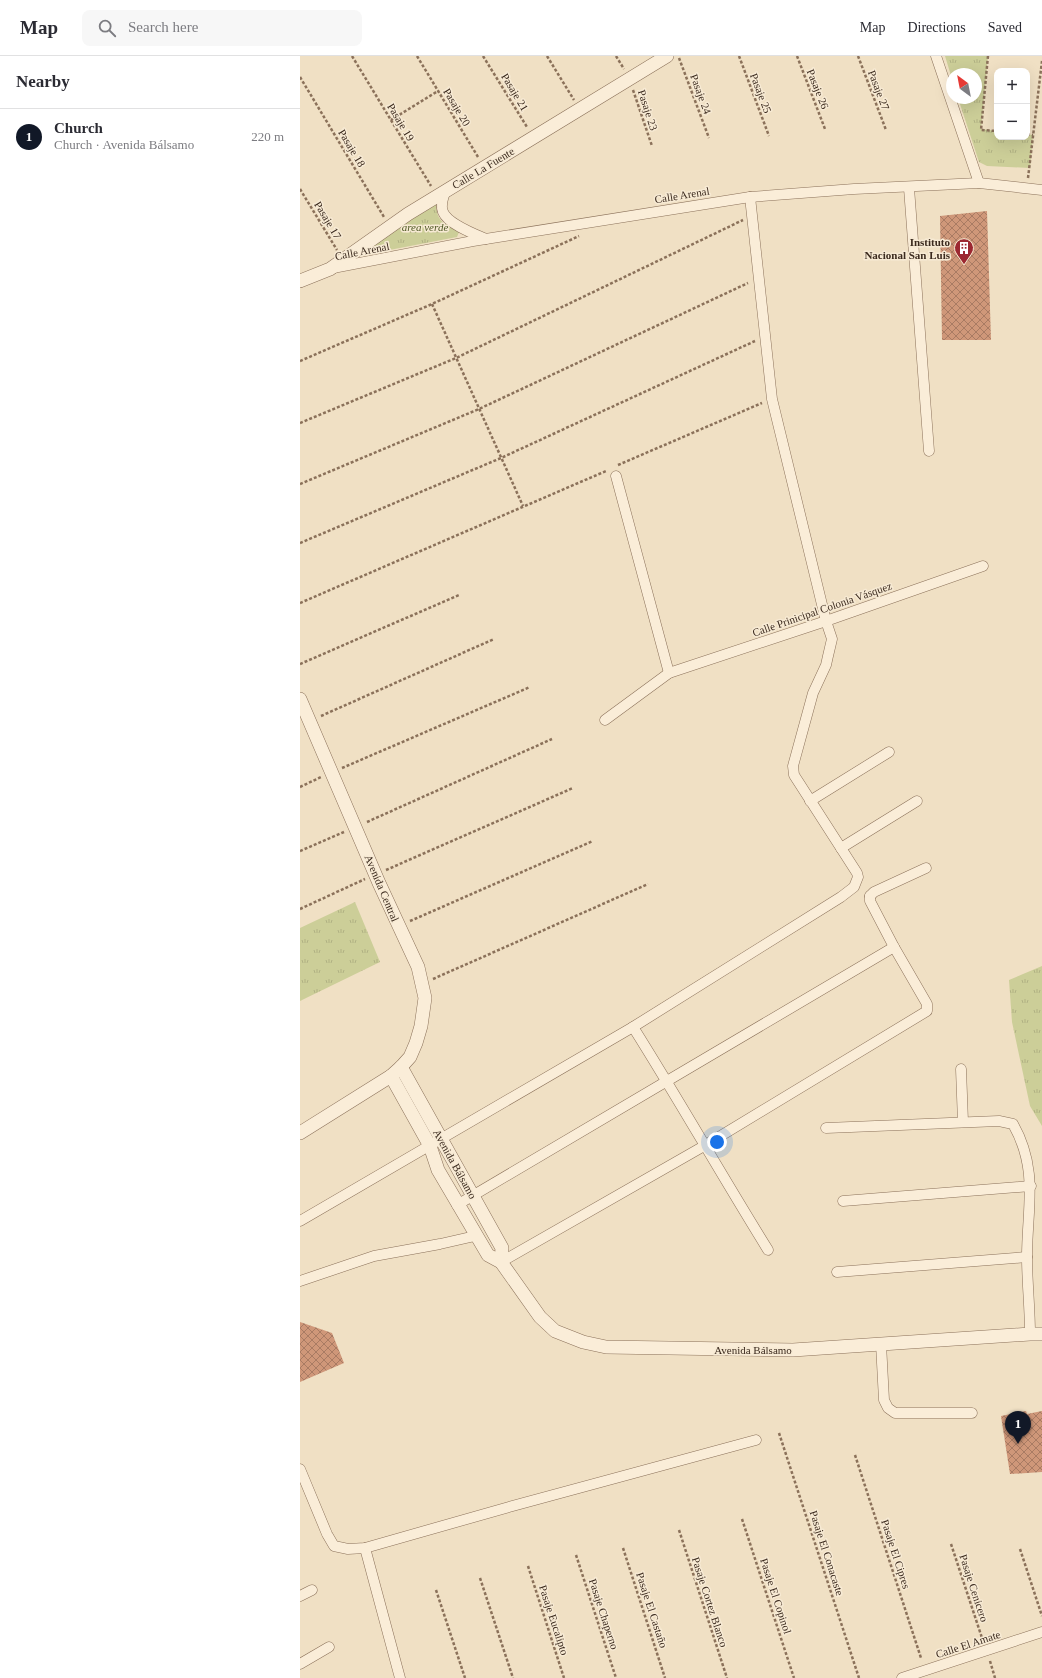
<!DOCTYPE html>
<html lang="en">
<head>
<meta charset="utf-8">
<style>
	body { margin:0; font-family:Georgia,serif; background:#f7f7f7; color:#2b2b33 }
	.controls { position:absolute; right:12px; top:12px; display:grid; overflow:hidden; border-radius:8px; box-shadow:0 4px 16px #0002 }
	.controls button { width:36px; height:36px; display:grid; place-items:center; padding:0; border:0; border-bottom:1px solid #e1e1e2; background:#fff; color:#2b2b33; font:20px sans-serif }
	.compass { position:absolute; left:646px; top:12px; width:36px; height:36px; border-radius:50%; background:#fff; box-shadow:0 4px 16px #0002; rotate:328deg }
	.you { position:absolute; left:417px; top:1086px; width:14px; height:14px; margin:-10px; border:3px solid #fff; border-radius:50%; background:#1a73e8; box-shadow:0 0 0 6px #1a73e833 }
	.badge { display:grid; place-items:center; width:26px; height:26px; border-radius:50%; background:#111827; color:#fff; font-size:13px; font-weight:700 }
	.pin { position:absolute; translate:-50% -33px; filter:drop-shadow(0 1px 2px #0008) }
	.pin::after { content:''; position:absolute; top:21px; width:14px; height:12px; background:inherit; clip-path:polygon(0 0,100% 0,50% 100%) }
	.list { margin:0; padding:0; list-style:none }
	h2 { display:flex; justify-content:space-between; align-items:center; height:52px; margin:0; padding:0 16px; font-size:17px }
	h2 small { font-size:13px; font-weight:400; color:#7c7c81 }
	.list li { display:grid; grid-template-columns:26px 1fr auto; gap:12px; align-items:center; box-sizing:border-box; height:56px; padding:0 16px; border-top:1px solid #e1e1e2 }
	.list b { display:block; font-size:15px; white-space:nowrap }
	.list p { margin:0; font-size:13px; white-space:nowrap; color:#7c7c81 }
	.list em { font-size:13px; font-style:normal; color:#7c7c81 }
	.icon { flex:none; width:22px; height:22px; fill:none; stroke:currentColor; stroke-width:2; stroke-linecap:round; stroke-linejoin:round }
	.map { position:relative; flex:none; width:742px; height:1622px; overflow:hidden }
	header { display:flex; align-items:center; gap:24px; box-sizing:border-box; height:56px; padding:0 20px; background:#fff; border-bottom:1px solid #e1e1e2 }
	header strong { font-size:19px }
	nav { display:flex; gap:22px; margin-inline-start:auto; font-size:14px }
	.search { width:280px; height:36px; background:#f7f7f7; display:flex; align-items:center; gap:10px; box-sizing:border-box; padding:0 14px; border-radius:8px; color:#7c7c81; font-size:15px }
	main { display:flex }
	aside { flex:1; background:#fff }
	.map>svg:first-child { display:block }
</style>
</head>
<body>
<header>
<strong>Map</strong>
<div class="search"><svg class="icon" aria-label="search" viewBox="0 0 24 24"><circle cx="10" cy="10" r="6"/><path d="M15 15l6 6"/></svg>Search here</div>
<nav><a>Map</a><a>Directions</a><a>Saved</a></nav>
</header>
<main>
<aside>
<h2>Nearby<small></small></h2>
<ul class="list">
<li><span class="badge">1</span><div><b>Church</b><p>Church · Avenida Bálsamo</p></div><em>220 m</em></li>
</ul>
</aside>
<div class="map">
<svg width="742" height="1622" viewBox="0 0 742 1622">
	<defs>
		<pattern id="grass-tufts" width="24" height="20" patternUnits="userSpaceOnUse"><rect width="24" height="20" fill="#ccce98"/><path d="M3 7l-1-3M5 7V3M7 7l1-3M15 17l-1-3M17 17v-4M19 17l1-3" fill="none" stroke="#b0b183"/></pattern>
		<pattern id="building-cross-hatch" width="8" height="8" patternUnits="userSpaceOnUse"><rect width="8" height="8" fill="#cf9779"/><path d="M0 0l8 8M0 8l8-8" fill="none" stroke="#a97b63"/></pattern>
	</defs>
	<rect width="100%" height="100%" fill="#f0e0c4"/>
	<g fill="url(#grass-tufts)">
		<polygon points="645,0 688,0 681,73 697,75 697,81 727,81 727,78 733,79 730,112 687,110 679,106 658,42 676,42 676,18 652,18 652,23"/>
		<path d="M136 148C137 168 145 166 159 176L157 181 79 196 69 195 68 192V190Z"/>
		<polygon points="55,846 80,906 0,945 0,872"/>
		<polygon points="742,910 742,1070 730,1050 712,966 709,924"/>
	</g>
	<g fill="url(#building-cross-hatch)">
		<polygon points="687,155 691,284 642,284 640,160"/>
		<polygon points="0,1266 32,1277 44,1307 0,1326"/>
		<polygon points="726,1355 727,1358 742,1355 742,1416 710,1418 701,1360"/>
	</g>
	<g fill="none" stroke-linecap="round" stroke-linejoin="round">
		<g stroke="#8b715a" stroke-width="11">
			<g id="minor">
				<polyline points="636,0 679,127"/>
				<polyline points="609,132 629,395"/>
				<path d="M146 134C143 141 140 149 143 156 148 168 174 178 186 183"/>
				<polyline points="33,212 173,185 450,141 554,133 679,127 742,134"/>
				<polyline points="316,420 369,617"/>
				<polyline points="305,664 369,617 526,565 683,510"/>
				<polyline points="510,745 589,696"/>
				<polyline points="541,792 617,745"/>
				<polyline points="570,840 574,836 626,812"/>
				<path d="M333 971C379 1044 422 1120 468 1194"/>
				<polyline points="661,1013 663,1066"/>
				<path d="M526 1072 699 1065 713 1068C739 1114 727 1152 727 1201 727 1226 730 1252 730 1278"/>
				<polyline points="543,1145 731,1130"/>
				<polyline points="157,1149 594,891"/>
				<polyline points="0,1165 333,971 541,841 554,831 558,821 557,817 494,719 493,710 513,637 526,609 528,600 532,583 526,565 472,343 450,141"/>
				<polyline points="201,1206 404,1090 627,955 627,948 594,891 570,845 570,840"/>
				<polyline points="537,1216 727,1201"/>
				<polyline points="0,1225 74,1200 140,1188 175,1180"/>
				<polyline points="581,1288 584,1344 588,1352 595,1357 672,1357"/>
				<polyline points="0,1413 27,1478 34,1490 48,1493 65,1492 209,1451 456,1384"/>
				<polyline points="65,1492 100,1622"/>
				<polyline points="0,1540 12,1534"/>
				<polyline points="0,1608 29,1591"/>
				<polyline points="602,1622 742,1576"/>
			</g>
		</g>
		<g stroke="#8b715a" stroke-width="14">
			<g id="tertiary">
				<polyline points="0,225 30,213 108,158 367,0"/>
				<polyline points="0,643 79,827 118,911 125,942 121,970 116,987 110,1001 101,1011 91,1020 0,1077"/>
				<polyline points="101,1011 202,1192 201,1206"/>
				<polyline points="91,1020 130,1090 138,1114 188,1199 201,1206 240,1261 255,1275 283,1286 306,1291 493,1294 730,1278 742,1278"/>
			</g>
		</g>
		<g stroke="#8b715a" stroke-width="2.5" stroke-dasharray="3 2" stroke-linecap="butt">
			<polyline points="52,0 131,130"/>
			<polyline points="117,0 178,101"/>
			<polyline points="183,0 227,71"/>
			<polyline points="247,0 274,44"/>
			<polyline points="316,0 324,13"/>
			<polyline points="439,0 469,80"/>
			<polyline points="497,0 525,73"/>
			<polyline points="558,0 586,74"/>
			<polyline points="688,0 681,74 697,75"/>
			<polyline points="379,2 409,82"/>
			<polyline points="0,21 84,161"/>
			<polyline points="333,34 352,90"/>
			<polyline points="91,64 138,35"/>
			<polyline points="727,78 733,79"/>
			<polyline points="728,122 742,5"/>
			<polyline points="0,133 37,194"/>
			<polyline points="132,248 223,450"/>
			<polyline points="0,305 132,248 279,180"/>
			<polyline points="0,367 156,302 443,164"/>
			<polyline points="318,409 462,347"/>
			<polyline points="0,428 179,353 448,227"/>
			<polyline points="0,487 201,402 455,285"/>
			<polyline points="0,547 306,415"/>
			<polyline points="0,608 159,539"/>
			<polyline points="21,660 194,583"/>
			<polyline points="42,712 230,631"/>
			<polyline points="0,731 21,721"/>
			<polyline points="67,766 252,683"/>
			<polyline points="0,795 44,776"/>
			<polyline points="86,814 273,732"/>
			<polyline points="0,853 65,823"/>
			<polyline points="110,865 293,785"/>
			<polyline points="133,923 348,828"/>
			<polyline points="479,1377 559,1622"/>
			<polyline points="555,1399 621,1602"/>
			<polyline points="442,1463 494,1622"/>
			<polyline points="379,1474 427,1622"/>
			<polyline points="651,1488 682,1582"/>
			<polyline points="323,1492 365,1622"/>
			<polyline points="720,1493 742,1560"/>
			<polyline points="276,1499 316,1622"/>
			<polyline points="228,1510 264,1622"/>
			<polyline points="180,1522 213,1622"/>
			<polyline points="136,1534 165,1622"/>
			<polyline points="690,1605 695,1622"/>
		</g>
		<use href="#minor" stroke="#faedd8" stroke-width="10"/>
		<use href="#tertiary" stroke="#faedd8" stroke-width="13"/>
	</g>
	<defs>
		<g id="building-pin" transform="scale(1)"><path d="M0 17L-7.5 6A9.5 9.5 0 1 1 7.5 6Z" fill="#9c2831" stroke="#f7ead4"/><path d="M-4-6H4V6H1V3H-1V6H-4ZM-2.5-4.3h1.7v1.8h-1.7ZM.8-4.3h1.7v1.8H.8ZM-2.5-1h1.7V.8h-1.7ZM.8-1h1.7V.8H.8Z" fill="#fff"/></g>
	</defs>
	<g fill-rule="evenodd">
		<use href="#building-pin" x="664" y="192"/>
	</g>
	<g text-anchor="middle" stroke-width="3" stroke-linejoin="round" paint-order="stroke">
		<g font-size="11" fill="#3b2a1e" stroke="#f7ead4">
			<text transform="translate(518 33) rotate(68)" y="4">Pasaje 26</text>
			<text transform="translate(579 34) rotate(69)" y="4">Pasaje 27</text>
			<text transform="translate(215 36) rotate(59)" y="4">Pasaje 21</text>
			<text transform="translate(461 37) rotate(69)" y="4">Pasaje 25</text>
			<text transform="translate(401 38) rotate(70)" y="4">Pasaje 24</text>
			<text transform="translate(157 51) rotate(59)" y="4">Pasaje 20</text>
			<text transform="translate(348 54) rotate(72)" y="4">Pasaje 23</text>
			<text transform="translate(101 66) rotate(59)" y="4">Pasaje 19</text>
			<text transform="translate(52 92) rotate(59)" y="4">Pasaje 18</text>
			<text transform="translate(183 112) rotate(-31)" y="4">Calle La Fuente</text>
			<text transform="translate(382 139) rotate(-9)" y="4">Calle Arenal</text>
			<text transform="translate(28 164) rotate(59)" y="4">Pasaje 17</text>
			<text transform="translate(62 195) rotate(-11)" y="4">Calle Arenal</text>
			<text transform="translate(522 553) rotate(-19)" y="4">Calle Prinicipal Colonia Vásquez</text>
			<text transform="translate(82 832) rotate(67)" y="4">Avenida Central</text>
			<text transform="translate(155 1108) rotate(61)" y="4">Avenida Bálsamo</text>
			<text x="453" y="1298">Avenida Bálsamo</text>
			<text transform="translate(527 1497) rotate(72)" y="4">Pasaje El Conacaste</text>
			<text transform="translate(596 1498) rotate(72)" y="4">Pasaje El Cipres</text>
			<text transform="translate(674 1532) rotate(72)" y="4">Pasaje Cenicero</text>
			<text transform="translate(476 1540) rotate(72)" y="4">Pasaje El Copinol</text>
			<text transform="translate(410 1546) rotate(72)" y="4">Pasaje Cortez Blanco</text>
			<text transform="translate(352 1554) rotate(72)" y="4">Pasaje El Castaño</text>
			<text transform="translate(304 1558) rotate(72)" y="4">Pasaje Chaperno</text>
			<text transform="translate(254 1564) rotate(72)" y="4">Pasaje Eucalipto</text>
			<text transform="translate(668 1588) rotate(-18)" y="4">Calle El Amate</text>
		</g>
		<g font-size="11" font-style="italic" fill="#4e5824" stroke="#f7ead4">
			<text x="125" y="175">area verde</text>
		</g>
		<g font-size="11" font-weight="bold" fill="#3b2a1e" stroke="#f7ead4" text-anchor="end">
			<text x="650" y="190">Instituto<tspan x="650" dy="13">Nacional San Luis</tspan></text>
		</g>
	</g>
</svg>
<div class="controls">
<button>+</button>
<button>−</button>
</div>
<svg class="compass" viewBox="-18 -18 36 36"><path d="M0-13l5 13h-10z" fill="#e53935"/><path d="M0 13l5-13h-10z" fill="#7c7c81"/></svg>
<div class="you"></div>
<div class="pin badge" style="left:718px;top:1388px">1</div>
</div>
</main>
</body>
</html>
